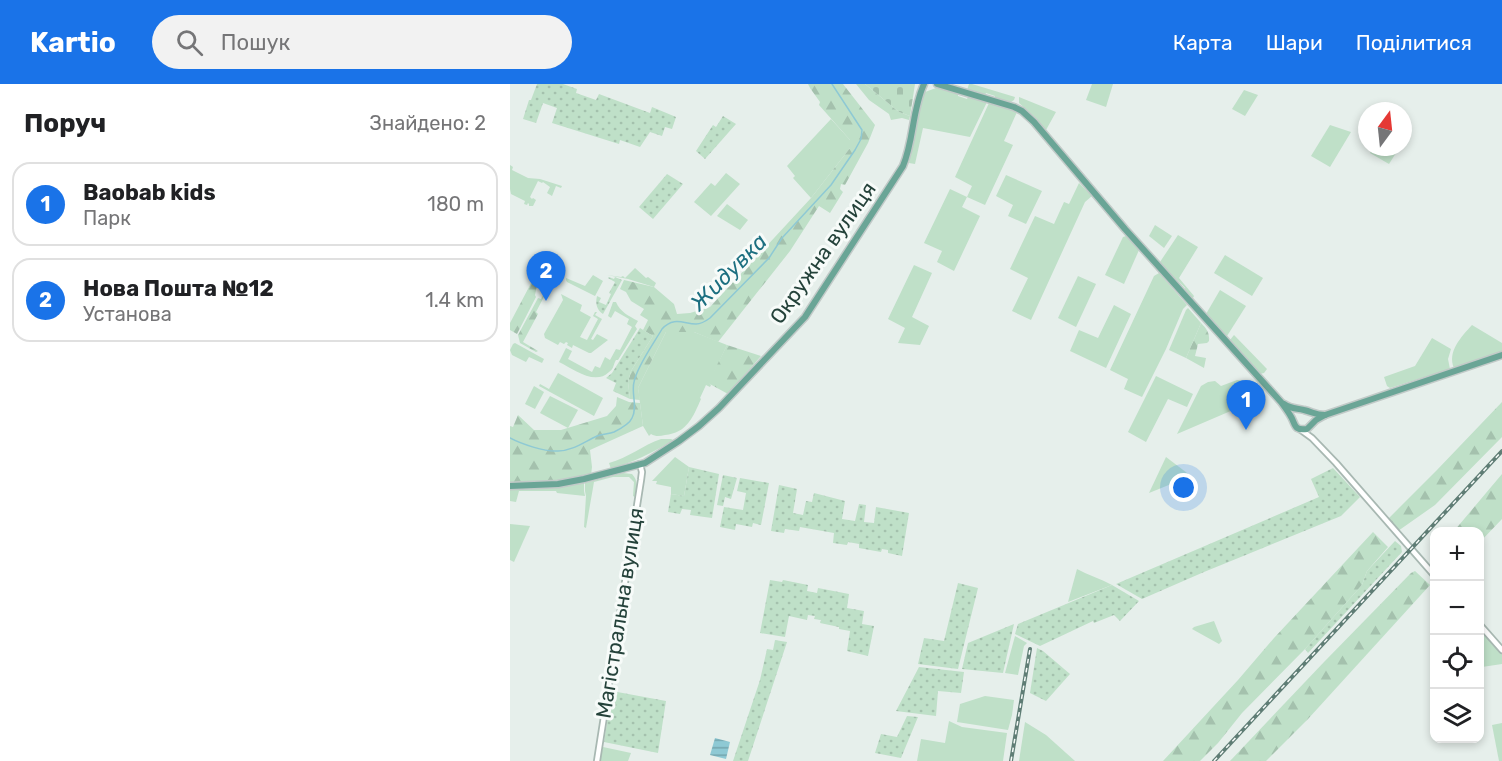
<!DOCTYPE html>
<html lang="uk">
<head>
<meta charset="utf-8">
<style>
	body { margin:0; font-family:Rubik,sans-serif; background:#f2f2f2; color:#202124 }
	.controls { position:absolute; right:18px; bottom:18px; display:grid; overflow:hidden; border-radius:12px; box-shadow:0 3px 9px #0003 }
	.controls button { width:54px; height:54px; display:grid; place-items:center; padding:0; border:0; border-bottom:2px solid #e0e0e0; background:#fff; color:#202124; font:30px sans-serif }
	.compass { position:absolute; left:848px; top:18px; width:54px; height:54px; border-radius:50%; background:#fff; box-shadow:0 3px 9px #0003; rotate:15deg }
	.you { position:absolute; left:674px; top:404px; width:21px; height:21px; margin:-15px; border:4px solid #fff; border-radius:50%; background:#1a73e8; box-shadow:0 0 0 9px #1a73e833 }
	.badge { display:grid; place-items:center; width:39px; height:39px; border-radius:50%; background:#1a73e8; color:#fff; font-size:20px; font-weight:700 }
	.pin { position:absolute; translate:-50% -50px; filter:drop-shadow(0 2px 3px #0008) }
	.pin::after { content:''; position:absolute; top:32px; width:21px; height:18px; background:inherit; clip-path:polygon(0 0,100% 0,50% 100%) }
	.list { margin:0; padding:0; list-style:none }
	h2 { display:flex; justify-content:space-between; align-items:center; height:78px; margin:0; padding:0 24px; font-size:26px }
	h2 small { font-size:20px; font-weight:400; color:#757577 }
	.list li { display:grid; grid-template-columns:39px 1fr auto; gap:18px; align-items:center; box-sizing:border-box; height:84px; margin:0 12px 12px; padding:0 12px; border:2px solid #e0e0e0; border-radius:18px }
	.list b { display:block; font-size:22px; white-space:nowrap }
	.list p { margin:0; font-size:20px; white-space:nowrap; color:#757577 }
	.list em { font-size:20px; font-style:normal; color:#757577 }
	.icon { flex:none; width:33px; height:33px; fill:none; stroke:currentColor; stroke-width:2; stroke-linecap:round; stroke-linejoin:round }
	.map { position:relative; flex:none; width:992px; height:677px; overflow:hidden }
	header { display:flex; align-items:center; gap:36px; box-sizing:border-box; height:84px; padding:0 30px; background:#1a73e8; color:#fff }
	header strong { font-size:28px }
	nav { display:flex; gap:33px; margin-inline-start:auto; font-size:21px }
	.search { width:420px; height:54px; background:#f2f2f2; display:flex; align-items:center; gap:15px; box-sizing:border-box; padding:0 21px; border-radius:33px; color:#757577; font-size:22px }
	main { display:flex }
	aside { flex:1; background:#fff }
	.map>svg:first-child { display:block }
</style>
</head>
<body>
<header>
<strong>Kartio</strong>
<div class="search"><svg class="icon" aria-label="search" viewBox="0 0 24 24"><circle cx="10" cy="10" r="6"/><path d="M15 15l6 6"/></svg>Пошук</div>
<nav><a>Карта</a><a>Шари</a><a>Поділитися</a></nav>
</header>
<main>
<aside>
<h2>Поруч<small>Знайдено: 2</small></h2>
<ul class="list">
<li><span class="badge">1</span><div><b>Baobab kids</b><p>Парк</p></div><em>180 m</em></li>
<li><span class="badge">2</span><div><b>Нова Пошта №12</b><p>Установа</p></div><em>1.4 km</em></li>
</ul>
</aside>
<div class="map">
<svg width="992" height="677" viewBox="0 0 992 677">
	<defs>
		<pattern id="forest-firs" width="22" height="20" patternUnits="userSpaceOnUse" patternTransform="scale(1.5)"><rect width="22" height="20" fill="#bfe0c8"/><path d="M5 1l3.5 6h-7zM16 11l3.5 6h-7z" fill="#a4c1ad"/></pattern>
		<pattern id="cemetery-stones" width="16" height="16" patternUnits="userSpaceOnUse" patternTransform="scale(1.5)"><rect width="16" height="16" fill="#bfe0c8"/><path d="M2 7V4a2 2 0 0 1 4 0v3zM10 15v-3a2 2 0 0 1 4 0v3z" fill="#a4c1ad"/></pattern>
		<pattern id="garden-dots" width="8" height="8" patternUnits="userSpaceOnUse" patternTransform="scale(1.5)"><rect width="8" height="8" fill="#bfe0c8"/><path d="M2 2h.1M6 6h.1" fill="none" stroke="#a4c1ad" stroke-width="1.8" stroke-linecap="round"/></pattern>
		<pattern id="water-rules" width="6" height="5" patternUnits="userSpaceOnUse" patternTransform="scale(1.5)"><rect width="6" height="5" fill="#8ec9d4"/><path d="M0 2.5h6" fill="none" stroke="#74a5ad"/></pattern>
	</defs>
	<rect width="100%" height="100%" fill="#e6efeb"/>
	<g fill="#bfe0c8">
		<polygon points="459,0 462,0 505,13 504,16 501,18 485,14 485,12 476,9 475,11 457,6"/>
		<polygon points="582,0 603,0 596,23 576,16"/>
		<polygon points="426,4 448,9 448,12 457,15 458,13 477,18 460,53 413,44 405,80 399,79 411,18 415,8"/>
		<polygon points="734,6 748,11 735,32 722,25"/>
		<polygon points="509,13 546,28 536,46 533,45 527,35 509,19"/>
		<polygon points="479,19 507,28 494,57 503,61 475,121 457,113 452,123 470,132 444,187 427,178 432,167 414,159 440,105 457,113 462,102 445,93"/>
		<polygon points="321,35 340,56 340,64 301,114 283,94 285,92 277,82"/>
		<polygon points="820,41 841,48 820,83 801,72"/>
		<polygon points="864,63 874,63 886,69 879,80 860,69"/>
		<polygon points="0,81 3,83 2,86 18,94 30,95 52,102 51,104 46,102 42,112 37,109 40,103 33,98 32,99 28,97 20,113 22,115 23,114 26,116 23,122 19,122 19,120 18,119 17,121 14,120 15,117 1,110 0,105"/>
		<polygon points="216,89 230,100 201,132 184,118 201,99 205,102"/>
		<polygon points="496,91 532,107 516,140 498,132 503,121 486,112"/>
		<polygon points="569,99 582,112 575,118 521,236 502,227 518,194 500,185 525,132 544,140 554,118 559,120"/>
		<polygon points="217,120 238,136 230,146 207,132"/>
		<polygon points="645,141 662,152 654,164 639,152"/>
		<path d="M668 151 688 163 669 194 684 212 683 214 681 213 674 206 675 204C668 196 658 189 650 180V178Z"/>
		<polygon points="616,152 629,166 614,200 595,191 613,153"/>
		<polygon points="715,171 753,194 742,212 704,189"/>
		<polygon points="404,181 422,189 402,233 419,242 410,261 388,259 395,244 378,235"/>
		<polygon points="125,184 136,194 138,193 146,199 144,203 118,195 97,191 111,193 113,192 115,194"/>
		<polygon points="649,189 677,221 673,225 656,265 632,313 614,305 618,295 600,286 644,192"/>
		<polygon points="83,191 93,197 85,212 57,198 56,196 56,194 75,202"/>
		<polygon points="568,192 586,200 566,243 548,234"/>
		<polygon points="710,206 736,222 717,252 696,230"/>
		<polygon points="51,210 72,221 70,227 81,233 70,253 77,256 88,235 83,232 85,228 87,228 85,231 92,235 81,255 83,256 87,250 98,256 81,269 79,269 63,261 62,264 57,261 58,259 56,258 54,260 50,258 48,261 35,254 34,250 53,216"/>
		<path d="M103 218H106C110 228 119 232 128 237L125 242 127 245 108 276H106C103 281 104 285 99 288 85 302 63 285 49 278L56 264 62 267 58 275 82 288 85 282 90 284 95 273 100 276 106 265 110 266 122 243 117 240 119 235 105 227 101 234 98 232Z"/>
		<polygon points="604,221 621,230 596,284 560,267 569,246 588,254"/>
		<polygon points="678,224 691,239 676,274 659,266 676,226"/>
		<path d="M962 241 992 259V268L944 284C937 268 951 253 962 241Z"/>
		<path d="M156 248H184L217 261 199 299 201 301 200 303 196 301 190 314 191 315C183 333 177 349 155 351 150 352 146 353 141 350L139 352 133 342 128 304Z"/>
		<polygon points="724,251 757,285 754,289 750,290 720,256"/>
		<polygon points="922,254 941,265 938,275 940,285 880,304 877,302 874,293 905,282"/>
		<polygon points="5,259 34,275 32,279 19,273 16,278 2,271 0,266 3,260"/>
		<polygon points="48,289 93,314 84,332 29,302 30,300 39,305"/>
		<polygon points="646,292 683,310 677,323 658,315 636,358 618,348"/>
		<polygon points="727,296 745,298 754,306 751,314 667,350 691,302 698,298 705,297 711,302"/>
		<polygon points="24,302 34,308 25,325 15,320"/>
		<polygon points="40,312 68,326 58,344 30,329"/>
		<path d="M151 355H161L163 356C143 369 123 378 101 385L99 379C118 374 133 361 151 355Z"/>
		<polygon points="165,373 179,383 174,412 161,410 161,403 146,400 147,397 142,397"/>
		<polygon points="656,373 681,392 639,409"/>
		<path d="M113 389 122 390C129 397 126 404 125 413L123 412 124 398 119 393H103L84 398 76 444 74 443 76 412 75 407V399Z"/>
		<polygon points="74,399 74,407 75,412 47,409 46,407 9,407 6,418 0,417 0,406 47,404"/>
		<polygon points="0,440 20,442 4,478 0,476"/>
		<path d="M567 485C578 491 591 495 602 501L558 518Z"/>
		<polygon points="704,537 712,557 709,560 682,545 684,543"/>
		<polygon points="970,545 992,570 992,580 972,583 970,570"/>
		<polygon points="505,552 517,559 514,562 508,591 495,589"/>
		<polygon points="475,612 504,616 502,631 498,646 447,638 450,620"/>
		<polygon points="439,637 452,643 497,649 493,677 407,677 411,655 435,659"/>
		<polygon points="515,638 536,651 565,677 509,677"/>
		<polygon points="992,639 992,677 989,677 982,641"/>
		<polygon points="93,663 121,669 118,677 90,677"/>
	</g>
	<g fill="url(#forest-firs)">
		<polygon points="298,0 333,0 365,41 358,59 335,101 331,100 330,105 333,108 320,129 309,122 280,167 208,258 184,248 156,248 128,304 130,316 120,315 118,298 121,287 143,252 133,246 138,236 130,231 134,225 121,217 116,208 110,205 114,196 144,203 164,220 167,230 180,229 200,223 301,114 340,64 340,56 309,21 310,18 300,4"/>
		<polygon points="346,0 355,0 389,28 400,32 399,36 392,34 381,36 379,30 359,16"/>
		<polygon points="28,186 30,187 25,211 26,213 7,250 0,246 0,239"/>
		<polygon points="36,206 37,207 26,228 28,230 13,258 28,267 26,268 10,259 8,251 28,214 31,215"/>
		<path d="M691 239C696 244 700 249 699 257L697 259 688 260 685 272 696 274 694 284 676 274Z"/>
		<polygon points="217,261 251,272 218,310 198,299"/>
		<polygon points="107,313 119,318 130,319 133,342 80,366 82,383 81,391 36,399 0,399 0,342 3,343 8,331 24,346 51,346 97,332 106,322"/>
		<polygon points="992,318 992,353 925,421 888,447 878,435 926,387"/>
		<polygon points="992,390 992,435 970,458 970,448 944,447"/>
		<polygon points="863,448 878,463 857,487 852,501 795,565 732,629 708,659 690,677 653,677 728,596 764,554"/>
		<polygon points="905,487 920,501 798,635 756,677 720,677 814,578 901,489"/>
	</g>
	<polygon fill="url(#cemetery-stones)" points="355,0 405,0 400,32 389,28"/>
	<g fill="url(#garden-dots)">
		<polygon points="27,0 53,0 67,5 66,9 86,16 89,10 140,29 142,23 166,33 162,45 155,43 152,52 140,48 130,63 110,56 109,60 42,39 47,24 33,19 26,39 13,35 19,16 21,16"/>
		<polygon points="213,32 226,40 195,75 186,67 203,41 206,43"/>
		<polygon points="157,90 173,100 143,135 129,123"/>
		<path d="M99 193 104 195 105 193 112 196 93 230C87 226 85 220 87 212L91 214 89 218 96 221 101 210 99 209 105 198 98 194Z"/>
		<polygon points="130,244 143,252 121,287 118,298 120,315 103,307 106,299 96,294 102,289"/>
		<polygon points="179,383 209,390 202,434 180,431 181,426 172,425 170,430 158,428 161,410 174,412"/>
		<polygon points="823,384 850,413 831,432 694,488 632,515 606,500 809,413 801,395"/>
		<polygon points="213,391 227,394 221,415 215,413 213,422 207,421"/>
		<polygon points="230,394 259,399 251,441 243,439 242,443 226,440 225,446 210,443 214,423 233,426 236,409 227,407"/>
		<polygon points="269,401 287,405 283,429 293,431 296,417 302,418 304,409 335,417 332,435 345,437 349,420 356,421 354,438 364,439 366,423 399,429 392,472 378,469 378,466 372,465 371,468 349,464 349,460 338,458 337,461 323,459 324,449 290,443 289,447 275,445 274,449 261,447"/>
		<polygon points="885,457 891,462 892,468 798,569 795,565 852,501 857,487"/>
		<polygon points="260,496 272,498 273,496 298,501 297,507 307,509 308,504 339,510 337,524 354,527 352,540 364,542 358,572 337,567 340,547 329,545 329,543 310,539 311,536 304,535 305,532 298,531 297,536 279,532 275,553 250,549"/>
		<polygon points="448,499 468,504 448,585 408,580 414,554 434,557"/>
		<polygon points="602,501 629,517 610,537 604,531 584,539 583,537 530,562 505,550 508,540"/>
		<polygon points="504,540 493,589 452,585 458,559"/>
		<polygon points="265,556 277,558 238,677 223,677 250,596 257,565 263,566"/>
		<polygon points="527,564 533,567 560,590 536,617 520,609"/>
		<polygon points="409,583 454,588 451,609 428,607 426,632 386,627"/>
		<polygon points="102,607 156,617 148,669 94,658"/>
		<polygon points="397,632 408,633 391,674 365,669 371,650 387,653"/>
	</g>
	<polygon fill="url(#water-rules)" points="205,654 220,658 216,675 200,671"/>
	<g fill="none" stroke-linecap="round" stroke-linejoin="round">
		<path stroke="#8ec9d4" stroke-width="1.5" d="M0 354C11 360 35 368 48 367 62 367 74 358 87 352 92 350 99 350 104 348 110 345 120 339 122 334 128 323 121 309 124 298 127 282 144 259 152 245 164 232 174 240 186 240 192 240 196 237 200 234L259 174 272 154 321 101 345 66 351 55 352 46 322 0"/>
		<g stroke="#a8b8b2" stroke-width="8">
			<g id="minor">
				<polyline points="791,346 802,354 826,379 924,491"/>
				<polyline points="970,541 992,566"/>
				<polyline points="87,677 131,396 132,388 130,380"/>
			</g>
		</g>
		<g stroke="#c2cac8" stroke-width="9">
			<g id="major">
				<path d="M427 0 504 23 512 27 524 38 615 145 771 318C774 322 777 326 780 331 786 340 783 347 797 345L806 336 815 331 992 271"/>
				<path d="M774 320C781 325 786 324 794 326 803 328 805 331 815 331"/>
				<path d="M0 402 48 400 74 395 135 379 169 357 189 342 209 324 295 233 393 82C404 56 402 26 414 0"/>
			</g>
		</g>
		<use href="#minor" stroke="#fff" stroke-width="4.5"/>
		<use href="#major" stroke="#6aa596" stroke-width="6"/>
		<g stroke="#5f7d75" stroke-width="4">
			<g id="rail">
				<polyline points="501,677 520,565"/>
				<polyline points="704,677 992,367"/>
			</g>
		</g>
		<use href="#rail" stroke="#f7fbf9" stroke-width="1.5" stroke-dasharray="4.5" stroke-linecap="butt"/>
	</g>
	<g text-anchor="middle" stroke-width="6" stroke-linejoin="round" paint-order="stroke">
		<g font-size="21" fill="#24423a" stroke="#f7fbf9">
			<text transform="translate(313 169) rotate(-55)" y="7">Окружна вулиця</text>
			<text transform="translate(110 529) rotate(-81)" y="7">Магістральна вулиця</text>
		</g>
		<g font-size="22" font-style="italic" fill="#1c6f80" stroke="#f7fbf9">
			<text transform="translate(218 188) rotate(-45)" y="8">Жидувка</text>
		</g>
	</g>
</svg>
<div class="controls">
<button>+</button>
<button>−</button>
<button><svg class="icon" aria-label="locate" viewBox="0 0 24 24"><circle cx="12" cy="12" r="6"/><path d="M12 2v4M12 18v4M2 12h4M18 12h4"/></svg></button>
<button><svg class="icon" aria-label="layers" viewBox="0 0 24 24"><path d="M12 4l9 5-9 5-9-5zM3 14l9 5 9-5"/></svg></button>
</div>
<svg class="compass" viewBox="-18 -18 36 36"><path d="M0-13l5 13h-10z" fill="#e53935"/><path d="M0 13l5-13h-10z" fill="#757577"/></svg>
<div class="you"></div>
<div class="pin badge" style="left:736px;top:346px">1</div>
<div class="pin badge" style="left:36px;top:217px">2</div>
</div>
</main>
</body>
</html>
